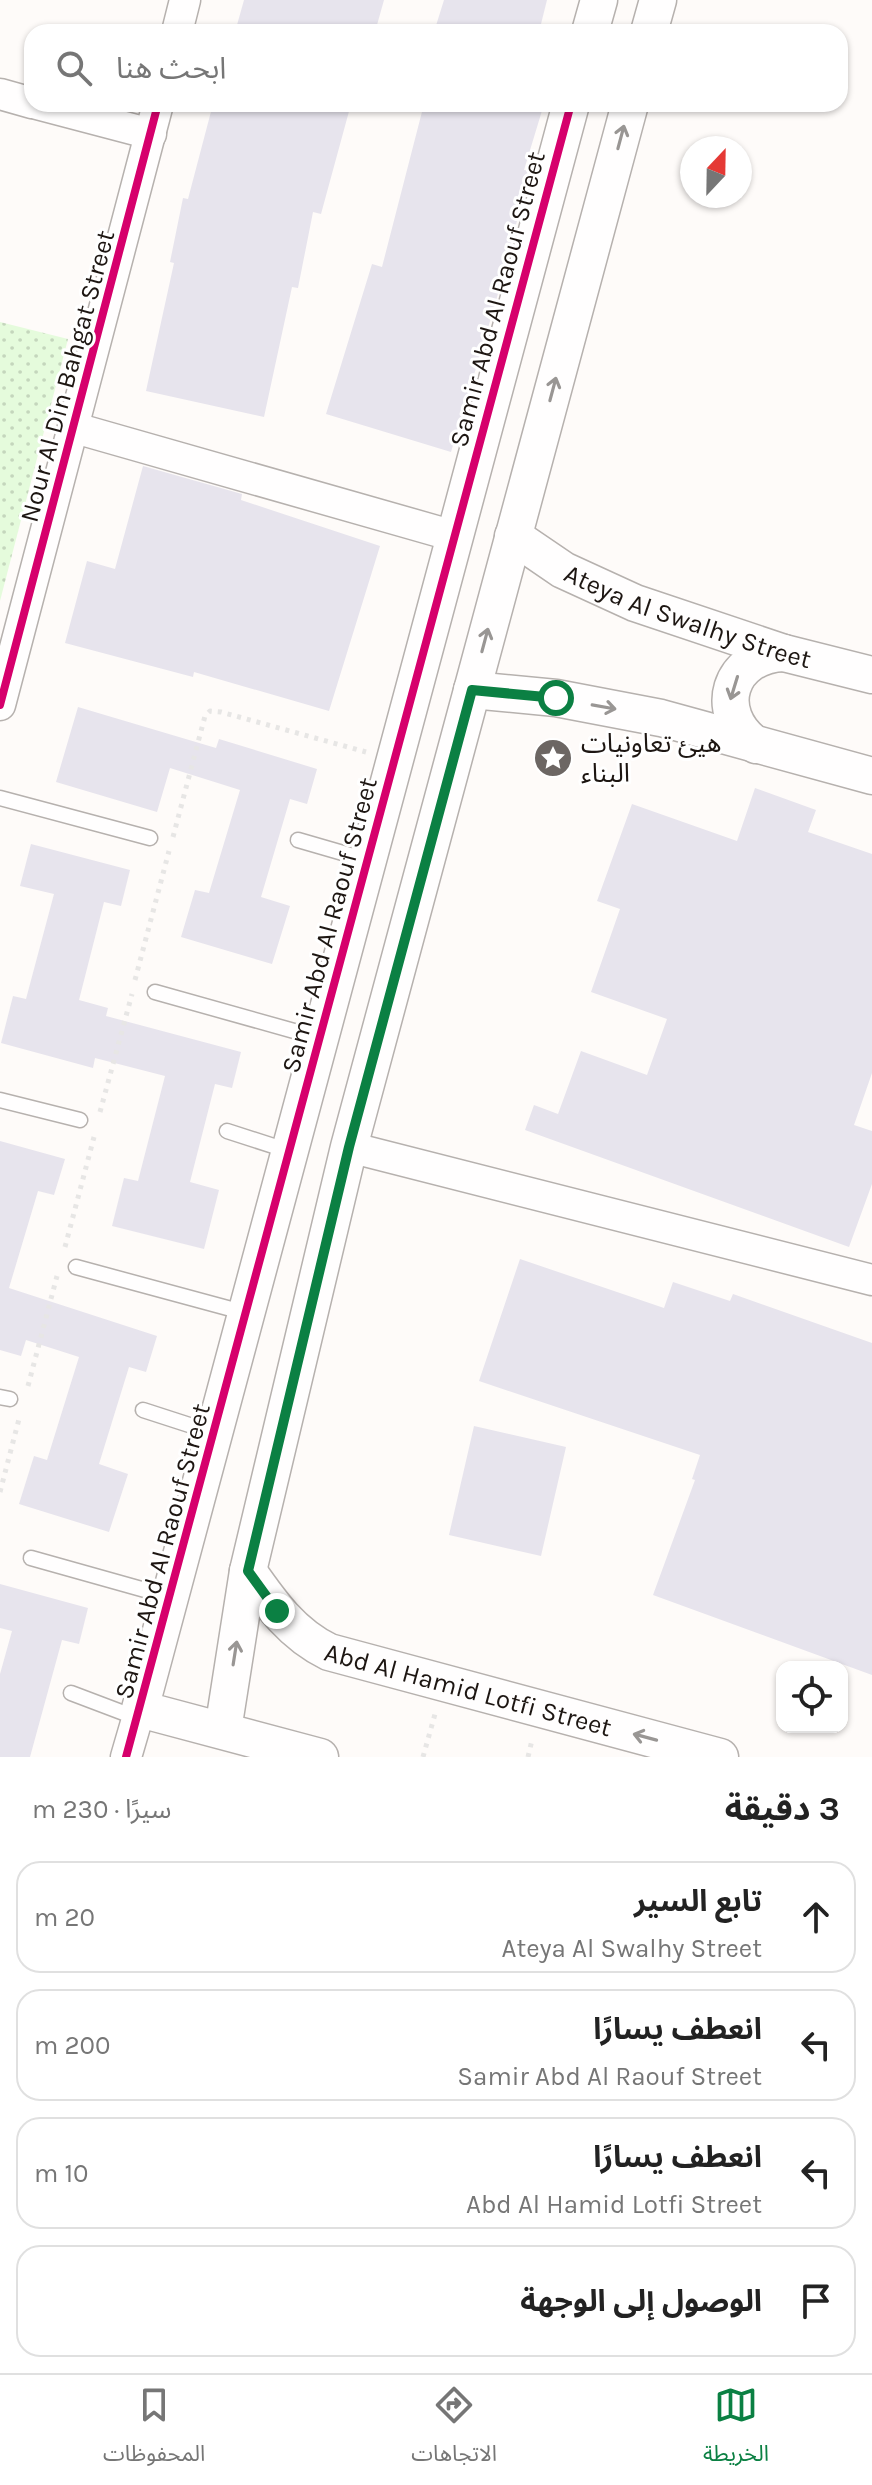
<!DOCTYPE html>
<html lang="ar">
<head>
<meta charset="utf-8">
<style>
	body { margin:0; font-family:Karla,"Noto Sans Arabic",sans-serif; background:#f2f2f2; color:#222; direction:rtl }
	.controls { position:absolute; right:24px; bottom:24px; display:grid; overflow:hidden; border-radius:16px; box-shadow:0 2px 6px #0004 }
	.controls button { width:72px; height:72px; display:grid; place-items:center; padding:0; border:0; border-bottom:2px solid #e0e0e0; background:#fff; color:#222; font:40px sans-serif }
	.compass { position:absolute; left:680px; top:136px; width:72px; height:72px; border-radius:50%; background:#fff; box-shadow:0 2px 6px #0004; rotate:22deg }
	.stop { position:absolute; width:24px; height:24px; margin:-18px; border:6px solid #0b8043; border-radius:50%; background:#fff }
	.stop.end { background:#0b8043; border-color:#fff; box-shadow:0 2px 8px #0008 }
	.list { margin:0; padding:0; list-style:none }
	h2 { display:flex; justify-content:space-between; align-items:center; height:104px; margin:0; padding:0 32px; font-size:34px }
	h2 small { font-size:26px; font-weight:400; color:#767676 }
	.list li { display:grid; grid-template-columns:52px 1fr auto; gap:24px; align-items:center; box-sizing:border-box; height:112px; margin:0 16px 16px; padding:0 16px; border:2px solid #e0e0e0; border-radius:24px }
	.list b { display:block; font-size:30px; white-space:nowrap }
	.list p { margin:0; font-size:26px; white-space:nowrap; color:#767676 }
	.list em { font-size:26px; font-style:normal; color:#767676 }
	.icon { flex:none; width:44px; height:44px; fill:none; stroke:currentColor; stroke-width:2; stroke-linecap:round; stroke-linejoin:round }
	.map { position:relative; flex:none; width:872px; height:1757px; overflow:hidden; direction:ltr }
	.search { position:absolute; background:#fff; box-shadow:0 2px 6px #0004; left:24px; right:24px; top:24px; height:88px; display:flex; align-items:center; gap:20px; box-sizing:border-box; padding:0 28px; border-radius:24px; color:#767676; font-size:30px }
	.sheet { height:616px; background:#fff }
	nav { display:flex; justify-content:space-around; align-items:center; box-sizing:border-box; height:112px; border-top:2px solid #e0e0e0; background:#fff; font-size:22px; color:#767676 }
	nav a { display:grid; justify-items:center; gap:4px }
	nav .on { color:#0b8043 }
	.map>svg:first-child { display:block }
</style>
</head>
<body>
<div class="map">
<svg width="872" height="1757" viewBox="0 0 872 1757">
	<defs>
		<pattern id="grass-dots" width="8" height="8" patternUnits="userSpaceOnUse" patternTransform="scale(2)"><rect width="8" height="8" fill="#e5fbdc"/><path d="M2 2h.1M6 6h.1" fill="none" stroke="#c4d6bc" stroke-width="1.8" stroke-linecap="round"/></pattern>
	</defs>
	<rect width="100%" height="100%" fill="#fefbf9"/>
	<polygon fill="url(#grass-dots)" points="0,322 68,339 0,601"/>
	<g fill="#e7e4ed">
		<polygon points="244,0 384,0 375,32 235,32"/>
		<polygon points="444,0 547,0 539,32 434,32"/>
		<polygon points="213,104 351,104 321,214 313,212 298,288 292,287 264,417 146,391 174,263 170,262 183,198 188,199"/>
		<polygon points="424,104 544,104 524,170 530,171 496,301 451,452 326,414 372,264 382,267"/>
		<polygon points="143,466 242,494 241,500 380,546 329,711 194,672 193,677 65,643 87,561 115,569"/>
		<polygon points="78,707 216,748 219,739 317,769 307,804 290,799 261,897 290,906 272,964 181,937 195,890 209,893 240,790 170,768 157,812 56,782"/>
		<polygon points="755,788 816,810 808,832 872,854 872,1073 854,1125 872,1131 872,1184 849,1247 525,1130 534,1105 558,1114 581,1051 647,1075 667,1019 591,992 620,909 597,901 632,804 737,841"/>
		<polygon points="31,844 130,870 121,906 104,902 79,1000 108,1008 106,1016 241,1052 232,1088 215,1084 190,1182 219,1190 204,1249 112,1226 124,1178 138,1181 165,1076 95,1058 93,1068 1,1043 13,996 26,999 54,894 20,886"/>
		<polygon points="0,1141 65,1159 54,1195 38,1191 9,1288 157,1336 146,1372 129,1367 99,1464 128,1474 109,1532 19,1504 34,1456 47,1460 79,1357 26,1340 21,1356 0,1350"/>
		<polygon points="520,1259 664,1308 673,1282 730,1301 733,1294 872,1343 872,1675 653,1595 695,1480 692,1479 700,1455 479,1381"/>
		<polygon points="474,1426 566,1447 541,1556 449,1535"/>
		<polygon points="0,1584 88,1608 79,1644 62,1640 30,1757 0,1757 0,1674 12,1631 0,1628"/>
	</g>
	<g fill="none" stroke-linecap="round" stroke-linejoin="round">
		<g stroke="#b6b1ae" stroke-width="17">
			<g id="service">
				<polyline points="0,798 150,838"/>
				<polyline points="298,840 367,860"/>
				<polyline points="155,992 319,1038"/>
				<polyline points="0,1100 80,1120"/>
				<polyline points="227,1131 289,1151"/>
				<polyline points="76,1267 246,1313"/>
				<polyline points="0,1397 10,1399"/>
				<polyline points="143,1410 214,1433"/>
				<polyline points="31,1558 170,1597"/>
				<polyline points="71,1693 137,1718"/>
			</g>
		</g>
		<g stroke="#b6b1ae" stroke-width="33">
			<g id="minor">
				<polyline points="177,32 185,0"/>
				<polyline points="0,94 32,103"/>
				<polyline points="37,104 151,134"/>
				<polyline points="75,428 454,536"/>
				<polyline points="0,705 158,104"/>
				<polyline points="349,1147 872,1280"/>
				<polyline points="126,1757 140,1709"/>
			</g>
		</g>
		<g stroke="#b6b1ae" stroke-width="39">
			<g id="tertiary">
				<polyline points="590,32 599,0"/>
				<polyline points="649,32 658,0"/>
				<path id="s1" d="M513 536 563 570 635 603 784 653 872 675"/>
				<polyline points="472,690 556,698 661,718 872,776"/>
				<path d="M756 745C711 712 729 655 784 653"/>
				<path id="s2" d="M248 1571C271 1604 292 1634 329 1652L720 1757"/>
				<polyline points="223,1730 248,1571 349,1147 630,104"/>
				<polyline points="320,1757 140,1709 571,104"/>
			</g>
		</g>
		<g stroke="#e7e6e5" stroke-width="5" stroke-dasharray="4 6" stroke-linecap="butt">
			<polyline points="173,837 205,716 210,711 221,712 366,752"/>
			<polyline points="135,980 169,851"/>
			<polyline points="100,1112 132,994"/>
			<polyline points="65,1247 94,1137"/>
			<polyline points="28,1386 57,1276"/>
			<polyline points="0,1492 19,1419"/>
			<polyline points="423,1757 435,1714"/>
			<polyline points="528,1757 532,1740"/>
		</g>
		<use href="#service" stroke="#fffefe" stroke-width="14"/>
		<use href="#minor" stroke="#fffefe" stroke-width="30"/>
		<use href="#tertiary" stroke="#fffefe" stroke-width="36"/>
		<g stroke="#fff" stroke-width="13">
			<g id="cycleway">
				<polyline points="0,705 158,104"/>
				<polyline points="126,1757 571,104"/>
			</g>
		</g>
		<use href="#cycleway" stroke="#d6006c" stroke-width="8"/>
	</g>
	<defs><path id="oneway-shaft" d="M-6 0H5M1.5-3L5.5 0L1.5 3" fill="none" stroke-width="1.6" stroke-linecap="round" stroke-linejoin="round" transform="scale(2)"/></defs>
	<g stroke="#999694">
		<use href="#oneway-shaft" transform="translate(621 137) rotate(-75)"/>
		<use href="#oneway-shaft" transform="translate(553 389) rotate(-75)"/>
		<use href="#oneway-shaft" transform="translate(485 640) rotate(-75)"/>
		<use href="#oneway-shaft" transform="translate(734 688) rotate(107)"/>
		<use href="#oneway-shaft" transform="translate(604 707) rotate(10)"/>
		<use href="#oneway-shaft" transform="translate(235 1653) rotate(-81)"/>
		<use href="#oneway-shaft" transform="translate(645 1737) rotate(-165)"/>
	</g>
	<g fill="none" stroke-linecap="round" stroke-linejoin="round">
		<polyline stroke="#0b8043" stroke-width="10" points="277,1611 248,1571 349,1147 472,690 556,698"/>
	</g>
	<defs>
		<g id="sight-disc" transform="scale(2)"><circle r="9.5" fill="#6c6663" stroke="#fff"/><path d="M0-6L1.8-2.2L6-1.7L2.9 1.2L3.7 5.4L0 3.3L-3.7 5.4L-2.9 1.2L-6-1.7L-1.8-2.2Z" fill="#fff"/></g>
	</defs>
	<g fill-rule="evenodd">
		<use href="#sight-disc" x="553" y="758"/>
	</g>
	<g text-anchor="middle" stroke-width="6" stroke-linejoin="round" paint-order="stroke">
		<g font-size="26" fill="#1d1612" stroke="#fff">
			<text transform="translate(497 299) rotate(-75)" y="9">Samir Abd Al Raouf Street</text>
			<text transform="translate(67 376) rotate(-75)" y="9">Nour Al Din Bahgat Street</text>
			<text dy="9" stroke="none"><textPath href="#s1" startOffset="194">Ateya Al Swalhy Street</textPath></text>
			<text transform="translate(329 925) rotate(-75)" y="9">Samir Abd Al Raouf Street</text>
			<text transform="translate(162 1551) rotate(-75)" y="9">Samir Abd Al Raouf Street</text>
			<text dy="9" stroke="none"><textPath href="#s2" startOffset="260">Abd Al Hamid Lotfi Street</textPath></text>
		</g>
		<g font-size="26" fill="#1d1612" stroke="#fff" text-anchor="start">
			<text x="581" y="752">هيئ تعاونيات<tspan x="581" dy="30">البناء</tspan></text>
		</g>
	</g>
</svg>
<div class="controls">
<button><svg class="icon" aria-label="locate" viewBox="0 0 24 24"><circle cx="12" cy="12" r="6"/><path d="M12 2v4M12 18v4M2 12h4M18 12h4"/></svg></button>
</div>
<svg class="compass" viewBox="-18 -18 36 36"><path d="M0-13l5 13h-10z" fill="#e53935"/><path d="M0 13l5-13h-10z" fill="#767676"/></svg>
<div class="stop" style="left:556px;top:698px"></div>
<div class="stop end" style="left:277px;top:1611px"></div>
<div class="search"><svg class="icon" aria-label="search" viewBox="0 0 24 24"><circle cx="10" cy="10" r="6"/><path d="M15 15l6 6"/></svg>ابحث هنا</div>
</div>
<section class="sheet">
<h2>3 دقيقة<small>سيرًا · 230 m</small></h2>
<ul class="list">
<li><svg class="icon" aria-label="ahead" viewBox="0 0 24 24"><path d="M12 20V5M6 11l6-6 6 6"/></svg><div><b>تابع السير</b><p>Ateya Al Swalhy Street</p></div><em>20 m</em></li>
<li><svg class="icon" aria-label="left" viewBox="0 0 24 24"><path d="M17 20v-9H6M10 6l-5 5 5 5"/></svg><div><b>انعطف يسارًا</b><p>Samir Abd Al Raouf Street</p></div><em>200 m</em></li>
<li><svg class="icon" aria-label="left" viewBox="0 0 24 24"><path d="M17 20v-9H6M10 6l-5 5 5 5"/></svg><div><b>انعطف يسارًا</b><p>Abd Al Hamid Lotfi Street</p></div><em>10 m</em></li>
<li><svg class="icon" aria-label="arrive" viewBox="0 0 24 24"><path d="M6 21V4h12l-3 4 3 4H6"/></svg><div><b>الوصول إلى الوجهة</b></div></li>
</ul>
</section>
<nav>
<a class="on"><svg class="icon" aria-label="map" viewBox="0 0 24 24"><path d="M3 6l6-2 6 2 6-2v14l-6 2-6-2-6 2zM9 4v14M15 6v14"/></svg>الخريطة</a>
<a><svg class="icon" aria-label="directions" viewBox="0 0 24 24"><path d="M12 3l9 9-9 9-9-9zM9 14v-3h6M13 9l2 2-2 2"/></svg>الاتجاهات</a>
<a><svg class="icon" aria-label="saved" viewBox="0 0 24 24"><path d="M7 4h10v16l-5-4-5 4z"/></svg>المحفوظات</a>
</nav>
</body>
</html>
